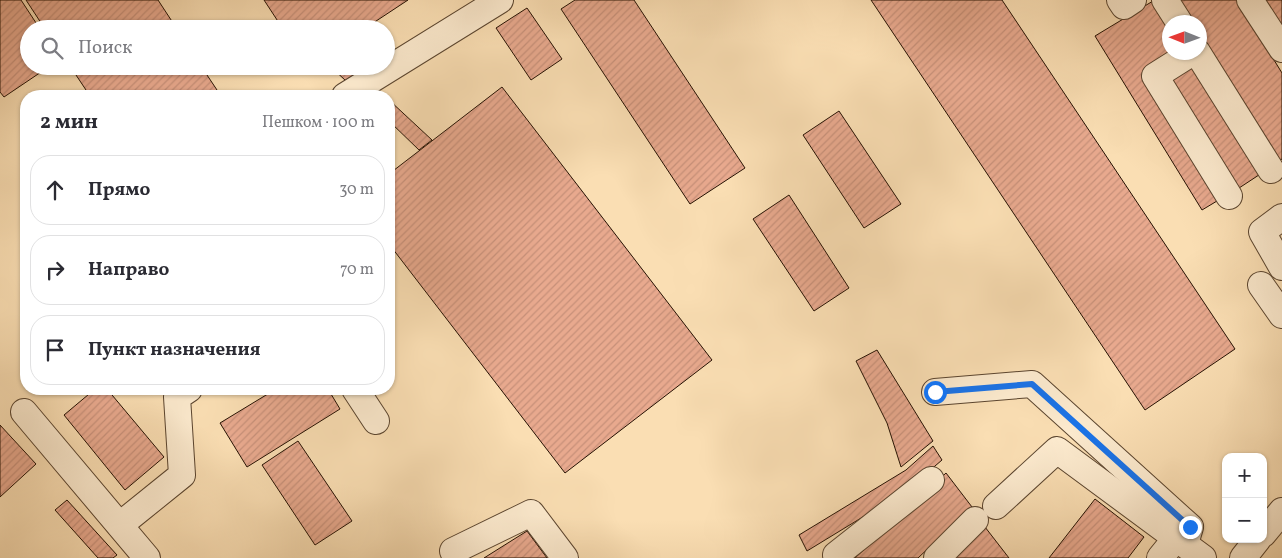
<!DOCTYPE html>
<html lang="ru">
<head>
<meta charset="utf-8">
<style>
	body { margin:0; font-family:Vollkorn,serif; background:#f7f7f7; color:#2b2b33 }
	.controls { position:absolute; right:15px; bottom:15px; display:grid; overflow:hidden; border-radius:10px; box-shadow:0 1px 4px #0004 }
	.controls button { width:45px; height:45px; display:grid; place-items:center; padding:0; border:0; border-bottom:1px solid #e1e1e2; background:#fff; color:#2b2b33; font:25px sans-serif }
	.compass { position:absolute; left:1162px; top:15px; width:45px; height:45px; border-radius:50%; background:#fff; box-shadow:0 1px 4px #0004; rotate:271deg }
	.stop { position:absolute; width:15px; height:15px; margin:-11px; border:4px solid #1a73e8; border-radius:50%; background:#fff }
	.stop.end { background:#1a73e8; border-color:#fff; box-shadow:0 1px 5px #0008 }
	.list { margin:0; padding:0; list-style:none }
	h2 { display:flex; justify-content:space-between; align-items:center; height:65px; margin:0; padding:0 20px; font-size:21px }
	h2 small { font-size:16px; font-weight:400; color:#7c7c81 }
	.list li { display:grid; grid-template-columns:32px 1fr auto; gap:15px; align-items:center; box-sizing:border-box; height:70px; margin:0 10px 10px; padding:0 10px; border:1px solid #e1e1e2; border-radius:20px }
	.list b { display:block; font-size:19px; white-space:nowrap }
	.list em { font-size:16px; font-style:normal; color:#7c7c81 }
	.icon { flex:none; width:28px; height:28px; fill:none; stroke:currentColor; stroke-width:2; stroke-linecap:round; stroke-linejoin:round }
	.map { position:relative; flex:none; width:1282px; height:558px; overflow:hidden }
	.search { position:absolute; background:#fff; box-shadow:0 1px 4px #0004; left:20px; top:20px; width:375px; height:55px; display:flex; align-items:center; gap:12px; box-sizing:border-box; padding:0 18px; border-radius:28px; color:#7c7c81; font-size:19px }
	.panel { position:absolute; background:#fff; box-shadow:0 1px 4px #0004; left:20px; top:90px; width:375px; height:305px; border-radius:20px }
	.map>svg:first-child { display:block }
</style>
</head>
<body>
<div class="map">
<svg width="1282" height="558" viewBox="0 0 1282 558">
	<defs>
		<pattern id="building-hatch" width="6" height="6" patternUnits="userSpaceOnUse" patternTransform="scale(1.25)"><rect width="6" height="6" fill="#e8a98e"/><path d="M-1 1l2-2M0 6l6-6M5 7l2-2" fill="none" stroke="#c79079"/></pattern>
	</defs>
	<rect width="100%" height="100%" fill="#fadeb3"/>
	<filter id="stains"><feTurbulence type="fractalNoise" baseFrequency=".004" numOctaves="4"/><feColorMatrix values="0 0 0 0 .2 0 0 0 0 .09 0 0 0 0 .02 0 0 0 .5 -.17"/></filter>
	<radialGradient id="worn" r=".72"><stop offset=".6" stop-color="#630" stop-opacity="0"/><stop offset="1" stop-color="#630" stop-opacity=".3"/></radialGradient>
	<g fill="url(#building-hatch)" stroke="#261203">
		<polygon points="0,0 21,0 40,29 29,29 29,66 50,66 4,97 0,92"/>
		<polygon points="26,0 158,0 177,29 45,29"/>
		<polygon points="264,0 408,0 364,29 283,29"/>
		<polygon points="575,0 634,0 745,168 690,204 561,9"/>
		<polygon points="871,0 1002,0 1235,349 1145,410"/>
		<polygon points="1178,0 1237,0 1282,73 1282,159 1279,161 1200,34 1200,22 1193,22"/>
		<polygon points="1265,0 1282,0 1282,26"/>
		<polygon points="1153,1 1170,27 1170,52 1145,73 1222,198 1202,210 1095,36"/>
		<polygon points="527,8 562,59 531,80 496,28"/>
		<polygon points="1195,61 1265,171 1236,190 1166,79"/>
		<polygon points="70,66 201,66 221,96 90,96"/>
		<polygon points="330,66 352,66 385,96 362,96"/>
		<polygon points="502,87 712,360 565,473 389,244 389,174"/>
		<polygon points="389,100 432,140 419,150 389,121"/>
		<polygon points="839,111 901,204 864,228 803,135"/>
		<polygon points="789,195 849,288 814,311 753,219"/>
		<polygon points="877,350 933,441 901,467 887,423 856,361"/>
		<polygon points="95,389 107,389 164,457 125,490 64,415"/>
		<polygon points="276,389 328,389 340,409 247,467 220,423"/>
		<polygon points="0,425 36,464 0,497"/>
		<polygon points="298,441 352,521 315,545 262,465"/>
		<polygon points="933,446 942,460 907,490 807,551 799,535 906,470"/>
		<polygon points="946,473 972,507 918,558 855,558"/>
		<polygon points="1095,499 1144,537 1128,558 1049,558"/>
		<polygon points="67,500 117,555 113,558 98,558 55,510"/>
		<polygon points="985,527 1009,558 953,558"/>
		<polygon points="527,531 547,558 484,558"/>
	</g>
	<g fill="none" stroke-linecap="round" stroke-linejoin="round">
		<g stroke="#5b452f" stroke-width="28">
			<g id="minor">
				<polyline points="1120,0 1124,6 1133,0"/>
				<polyline points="1165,0 1179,22"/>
				<polyline points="1250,0 1282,49"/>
				<polyline points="1193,52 1155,76 1229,196"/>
				<polyline points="1197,52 1271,170"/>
				<polyline points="345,96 500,0"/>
				<polyline points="1282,217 1262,232 1282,267"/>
				<polyline points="1261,285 1282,315"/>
				<polyline points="355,389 376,421"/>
				<polyline points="935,392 1032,384 1190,527 1185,544"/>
				<polyline points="24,412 147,558"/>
				<polyline points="996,506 1057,450 1203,558"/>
				<polyline points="120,525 182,475 177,397 189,389"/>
				<polyline points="1263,534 1282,511"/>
				<polyline points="453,551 531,513 565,558"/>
				<polyline points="838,558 836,555 931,480"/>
				<polyline points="937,558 975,520"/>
				<polyline points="1160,558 1177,537"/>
				<polyline points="1243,558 1258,539"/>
			</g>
		</g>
		<use href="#minor" stroke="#fceace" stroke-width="26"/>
	</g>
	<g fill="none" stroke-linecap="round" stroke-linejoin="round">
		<polyline stroke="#1a73e8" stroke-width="6" points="935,392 1032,384 1190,527"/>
	</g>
	<rect width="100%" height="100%" filter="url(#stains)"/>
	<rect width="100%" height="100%" fill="url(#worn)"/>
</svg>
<div class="controls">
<button>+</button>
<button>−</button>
</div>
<svg class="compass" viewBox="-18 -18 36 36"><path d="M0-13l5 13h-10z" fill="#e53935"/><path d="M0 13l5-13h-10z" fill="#7c7c81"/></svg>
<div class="stop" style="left:935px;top:392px"></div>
<div class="stop end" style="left:1190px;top:527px"></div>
<div class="search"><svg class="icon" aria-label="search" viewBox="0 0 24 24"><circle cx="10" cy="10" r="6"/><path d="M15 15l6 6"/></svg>Поиск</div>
<section class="panel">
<h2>2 мин<small>Пешком · 100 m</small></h2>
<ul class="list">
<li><svg class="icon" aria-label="ahead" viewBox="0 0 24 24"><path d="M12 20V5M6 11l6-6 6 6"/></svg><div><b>Прямо</b></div><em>30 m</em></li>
<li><svg class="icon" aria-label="right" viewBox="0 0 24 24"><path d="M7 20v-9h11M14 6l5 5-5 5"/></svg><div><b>Направо</b></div><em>70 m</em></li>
<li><svg class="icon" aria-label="arrive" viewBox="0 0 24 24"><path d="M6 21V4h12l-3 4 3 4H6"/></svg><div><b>Пункт назначения</b></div></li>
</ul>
</section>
</div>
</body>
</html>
